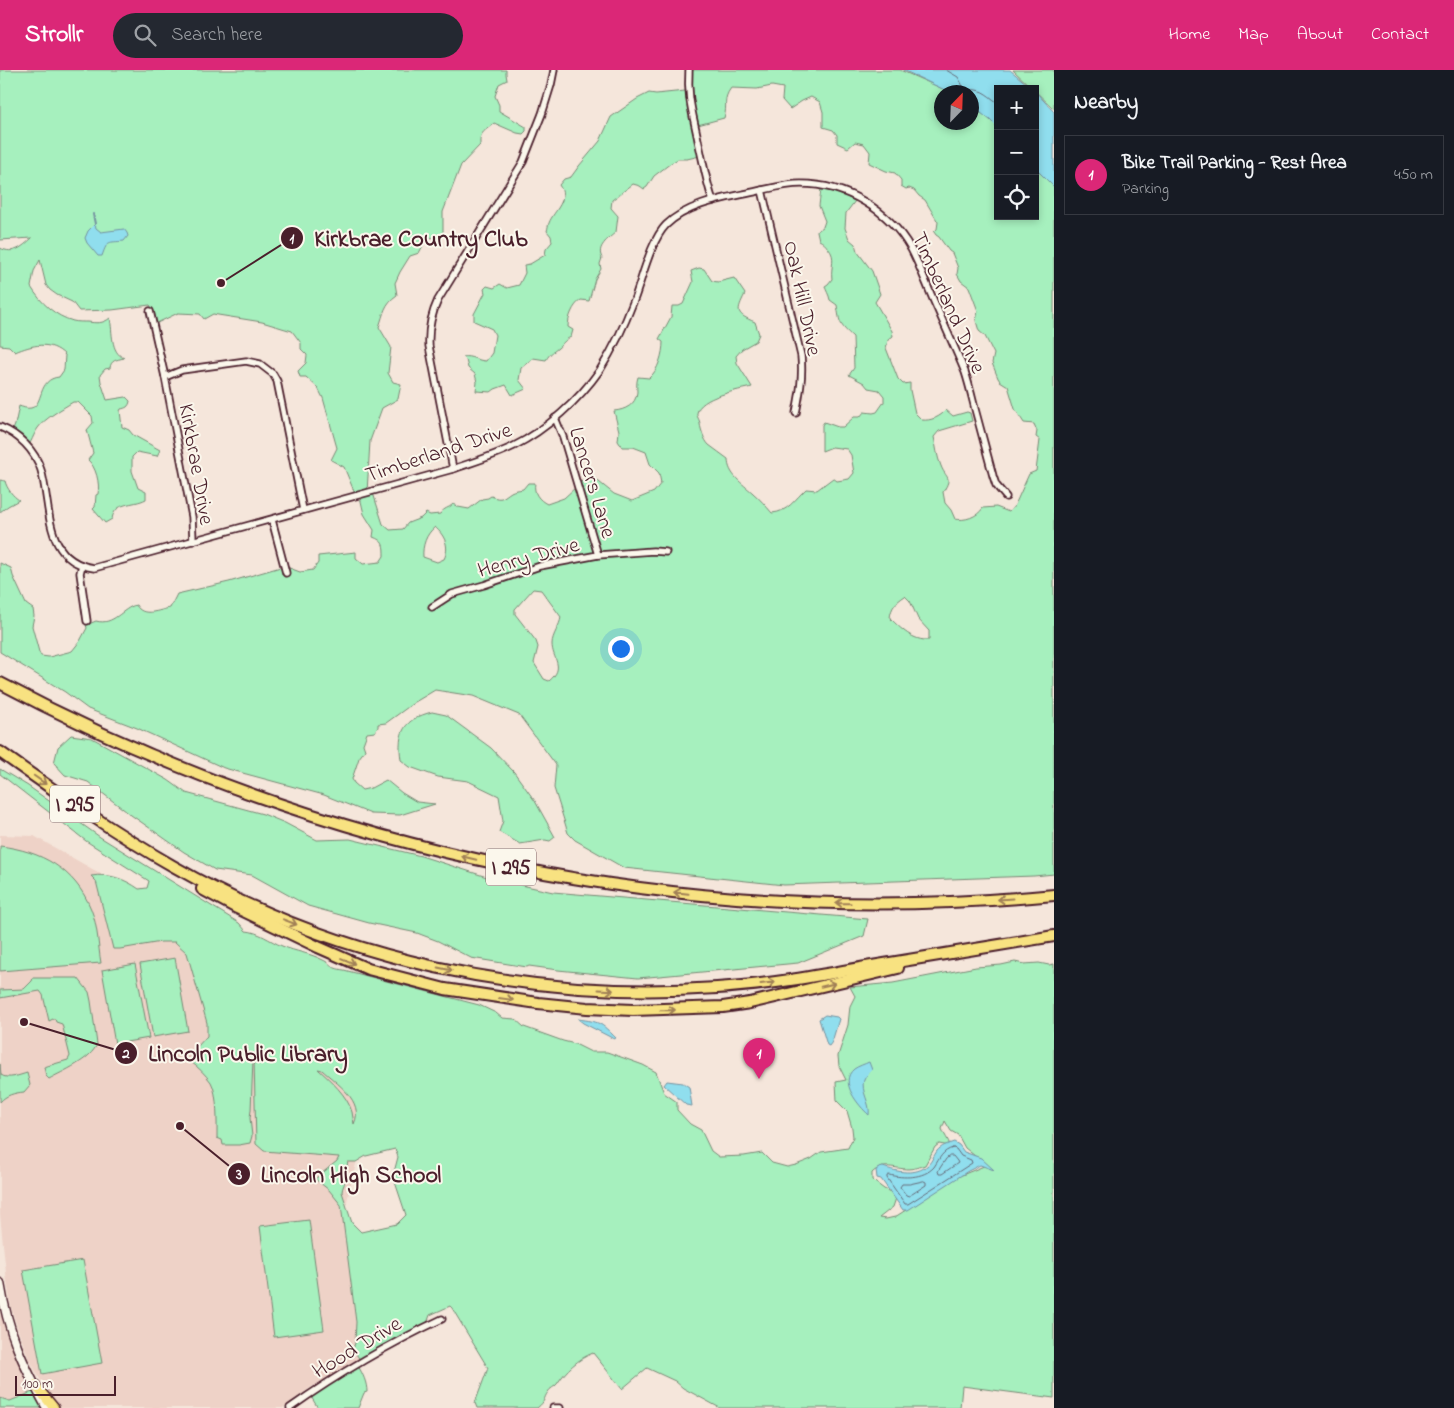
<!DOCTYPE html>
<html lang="en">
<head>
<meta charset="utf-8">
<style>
	body { margin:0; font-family:"Indie Flower",sans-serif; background:#242831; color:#f1f3f6 }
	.controls { position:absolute; right:15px; top:15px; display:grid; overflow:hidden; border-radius:0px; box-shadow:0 2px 8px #0003 }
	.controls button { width:45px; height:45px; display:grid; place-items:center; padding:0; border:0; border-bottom:1px solid #363941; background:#171b24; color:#f1f3f6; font:25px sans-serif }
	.compass { position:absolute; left:934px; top:15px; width:45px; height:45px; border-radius:50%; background:#171b24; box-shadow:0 2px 8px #0003; rotate:23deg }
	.scale { position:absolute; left:15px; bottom:12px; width:101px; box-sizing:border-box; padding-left:5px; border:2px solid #4a1f2b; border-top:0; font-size:14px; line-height:18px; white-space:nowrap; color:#4a1f2b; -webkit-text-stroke:4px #fbf7ec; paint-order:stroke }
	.you { position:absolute; left:620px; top:578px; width:18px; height:18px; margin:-12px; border:4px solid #fff; border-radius:50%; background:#1a73e8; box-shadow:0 0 0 8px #1a73e833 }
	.badge { display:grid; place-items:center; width:32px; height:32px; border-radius:50%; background:#db2777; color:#fff; font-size:16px; font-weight:700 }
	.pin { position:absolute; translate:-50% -41px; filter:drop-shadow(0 1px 2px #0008) }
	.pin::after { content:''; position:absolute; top:26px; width:18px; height:15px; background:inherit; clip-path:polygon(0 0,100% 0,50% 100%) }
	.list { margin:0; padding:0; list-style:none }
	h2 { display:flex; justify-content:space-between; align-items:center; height:65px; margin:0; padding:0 20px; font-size:21px }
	h2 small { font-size:16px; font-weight:400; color:#9ea1a6 }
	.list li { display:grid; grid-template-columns:32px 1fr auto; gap:15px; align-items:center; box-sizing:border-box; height:80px; margin:0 10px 10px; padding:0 10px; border:1px solid #363941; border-radius:0px }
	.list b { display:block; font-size:19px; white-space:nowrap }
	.list p { margin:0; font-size:16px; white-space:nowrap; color:#9ea1a6 }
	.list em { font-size:16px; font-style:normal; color:#9ea1a6 }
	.icon { flex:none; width:28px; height:28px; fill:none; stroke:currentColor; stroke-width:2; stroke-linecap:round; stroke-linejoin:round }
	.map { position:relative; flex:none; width:1054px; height:1338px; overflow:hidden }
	header { display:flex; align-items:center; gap:30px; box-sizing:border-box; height:70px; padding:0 25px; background:#db2777; color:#fff }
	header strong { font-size:24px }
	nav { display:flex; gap:28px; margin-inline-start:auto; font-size:18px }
	.search { width:350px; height:45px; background:#242831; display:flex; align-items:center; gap:12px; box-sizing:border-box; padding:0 18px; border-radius:28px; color:#9ea1a6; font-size:19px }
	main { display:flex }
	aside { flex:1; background:#171b24 }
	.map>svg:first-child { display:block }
</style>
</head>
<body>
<header>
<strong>Strollr</strong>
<div class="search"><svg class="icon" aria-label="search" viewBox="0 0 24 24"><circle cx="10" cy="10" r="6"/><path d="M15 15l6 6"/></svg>Search here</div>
<nav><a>Home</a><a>Map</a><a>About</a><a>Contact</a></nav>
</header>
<main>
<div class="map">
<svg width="1054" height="1338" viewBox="0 0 1054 1338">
	<rect width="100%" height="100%" fill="#f5e6db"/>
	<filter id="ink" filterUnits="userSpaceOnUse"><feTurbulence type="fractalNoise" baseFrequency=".02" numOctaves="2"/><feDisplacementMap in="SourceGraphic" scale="10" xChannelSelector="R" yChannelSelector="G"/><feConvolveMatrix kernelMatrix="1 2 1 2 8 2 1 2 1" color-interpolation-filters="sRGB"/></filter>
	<g filter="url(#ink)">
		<g fill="#eed2c7">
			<polygon points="0,765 34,766 117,813 280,976 337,1002 359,1039 361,1073 346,1135 359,1290 310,1318 283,1338 60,1338 42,1313 29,1289 19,1263 11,1237 7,1213 0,1145"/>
			<polygon points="0,1217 35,1321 10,1331 0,1328"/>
		</g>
		<g fill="#a6f0be" stroke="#788874" fill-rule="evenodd">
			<path d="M0 0H506V4L507 10 499 14 495 26 499 35V41L526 57V61L523 64 517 63 494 53C486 61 479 61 480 75L461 95 443 142V167L427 168 419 183 410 186 400 202 395 213 397 225C384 234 384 243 379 257L391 277 388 303 393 312 401 314 398 329 382 338 370 371 367 423 356 426 344 397 331 390 337 378 323 328 318 318 306 307H300L298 301 306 293 307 285 301 279V273L292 261 262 252 218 245 213 244 204 249 200 244 178 243 157 253 154 241 150 235 112 240 79 241 72 232 57 225 50 220 46 215 40 190 34 201 31 217C41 233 55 246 73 251 77 252 83 252 88 252 96 253 103 254 110 248 113 262 110 282 124 288 116 290 111 290 110 298L105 299 100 305 101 312 107 330 126 327 130 331C129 337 126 338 121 339L120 341 122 357 129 360 133 365 160 380 157 386 137 382 132 387V401L138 418 146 422V429C133 436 115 431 112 449L105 453 93 439 95 437 96 425 98 424C100 413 96 397 88 390L93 383 87 360 93 353 92 346 78 332H73C63 338 44 349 38 358 33 365 32 372 26 379L23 374 11 365 15 355 19 336C22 337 27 339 31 338 44 335 37 309 59 307L64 300 65 285C50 270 32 275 15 282L9 276 0 275V178C14 185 22 177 32 168L0 170Z"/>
			<path d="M686 0H900L950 22H942V52H972V34L998 53V146H1035V92L1054 112V804L1034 806 784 815 624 798 575 770 568 763 554 718 556 695 519 645 473 626 435 620 415 632 386 653 378 654V657L375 662 367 663 363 674 365 680 359 688 352 709 354 713 362 720 371 718 386 710 402 723 417 732 435 734 400 745 371 744 324 725 224 698 137 658 88 639 65 622 0 582V493L11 498 13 506 26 534 33 539 34 546 32 556 39 582 41 586 49 587 72 581 80 571 87 558 86 555 96 551C114 556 122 538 136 535 143 548 159 540 170 538L177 524 229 512 284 496 300 502 313 500 318 493V486L356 482V488L363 494 380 492 384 486C384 475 384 471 373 467L374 460 364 444 360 427 373 423 383 454 390 460 403 459 408 453 421 448 426 443 430 445 440 444C445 437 448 439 453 434L458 437 469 439 482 429 488 428 491 426C502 431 503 427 511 422 514 420 519 420 523 419L528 413H535C533 423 539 430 547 434L564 428 576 417 577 413 594 408 614 424 632 431 654 422 661 413 659 403 650 394 646 382 633 377H622L618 371 619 361 614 341C625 340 636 335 637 322 637 317 636 313 638 307L649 308C658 301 663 284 663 272L659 269 671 247 672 236H679L683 234 693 212 691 201 699 198 704 199 712 211 718 212 734 208 745 224C736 242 736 244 755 252L759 264 756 271 742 279 736 286 737 293 752 317C739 320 699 327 697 343 696 346 700 350 700 354 701 360 704 370 709 375 715 380 722 384 728 389 728 405 742 413 753 423 760 429 766 436 772 443 788 442 795 429 806 419L817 420 833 408 837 411 849 409 854 403 851 385 847 379 832 377 822 381V355L824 352 838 357H843L854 347H860L864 342 873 343 877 342 884 332V326L879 320 868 318 864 313 849 305 854 298 853 267C839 254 840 254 837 235L830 230C829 224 826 221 825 216L828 214 832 209C830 196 837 188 828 178 825 174 823 172 819 170L817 161 823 157 825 151 819 136 821 119C833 120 844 126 855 131L846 143 845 158 849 169 855 174 857 181 872 201 880 224 875 232 892 261 893 266 888 270 886 278 898 309 903 314 910 313V320L915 343 922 350C931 351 940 347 946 340L953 346 967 342 970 343 972 351 939 361 934 367C936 376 937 387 941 396 946 409 953 406 943 422L945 433 951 440 955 449C965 451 977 447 983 438L996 437 1009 442 1015 435 1029 404 1036 401 1040 370 1036 367 1037 361 1034 354 1024 353 1015 339 1008 316 1000 311 998 308 992 293 994 284 985 266 979 261 976 251 978 241 969 217 961 211 957 204 958 198 952 183 949 181 939 167 936 165 934 162 937 159 938 152 925 130 919 126 914 120 909 118 906 119 901 116V110L895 103 886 101 869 93 870 82 864 74 855 72 848 78 837 73V65L833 60 823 57V42L820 32 811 27 802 31 790 39 782 30 783 18 772 16 757 19 731 18C722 30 728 35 724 48L694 56 700 86 687 89H678L671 93 654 106 647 117 644 119 640 116 633 114 612 130 611 138 618 146 616 162C608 169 596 177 602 188L600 194 601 199 595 209 589 231 581 230C573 235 568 248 568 257L573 260 571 267C564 270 563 274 558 278 552 283 550 283 546 290L533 288 521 298 519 310 526 319 512 325 506 315 495 319 491 322 476 321 477 312 475 304 468 298 466 290 463 287C470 285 478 291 486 291L492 283 495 265 492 259 474 251V244L485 223 484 219 487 216 494 218 500 214 507 218 519 215 525 203 524 195 530 194 545 185 546 179 552 172 551 166 547 161C548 158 548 155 549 153 554 140 570 130 559 115L564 109 571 107 579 96 600 71 611 47 637 29 649 23 656 24 685 21ZM435 457C445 466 450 477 444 489L437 492 423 487C422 476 426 464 435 457ZM533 519 541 520 561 547C560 556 552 565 552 574 552 589 566 597 549 611L544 609 534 593 538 577 536 571 515 544V539ZM905 526 910 531 918 549 929 561V570C913 571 901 559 890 548 891 537 896 532 905 526Z"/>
			<polygon points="1013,0 1054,0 1054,39 1035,21 1035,19 1033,19"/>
			<path d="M0 410 5 411C7 419 13 426 19 430L8 436 0 442Z"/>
			<path d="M432 642 446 645 491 678 514 702 535 731 555 767 550 771 545 770 520 774 499 762 503 751 499 726 468 711 438 707 410 697 401 690C397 662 404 649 432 642Z"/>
			<polygon points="71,665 92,668 168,710 186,723 263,744 285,753 317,770 350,769 421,786 490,808 553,822 868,849 864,866 798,893 638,908 558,900 529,896 527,897 471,888 438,871 417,863 369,853 308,836 252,805 215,800 184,782 131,745 88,712 65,705 54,693 58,677"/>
			<path d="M0 699 28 716 100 767 239 853 246 861C259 862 270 871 282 876 296 882 310 883 323 890 334 895 329 898 344 900L479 935 496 943 502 948 515 949 524 957 563 971 575 974 591 982H607L643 995 656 1002 664 1023 677 1032V1040L690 1054 701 1060 711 1081 719 1087 744 1086 762 1083 772 1093 787 1097 796 1095 811 1089 821 1082 848 1078 853 1067 852 1058 847 1041 837 1031 836 1012 846 1010 839 996 838 986 848 955 850 936 855 926 850 917 893 913 976 897 1001 895 1015 892 1024 894 1039 893 1049 895 1054 894V1328L962 1316 960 1338H720L683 1318 675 1311 647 1298 622 1319 593 1283C578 1289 566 1300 557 1314 555 1317 550 1318 548 1322 543 1329 546 1331 537 1338H477L475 1333 488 1298 452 1238 450 1236 430 1245 425 1259 362 1293 353 1279 355 1273 356 1252 341 1135 329 1120 315 1109 337 1091 339 1087 264 1081 256 1074 254 989 253 990 251 1040 250 1048 252 1066 250 1073 239 1075H223L222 1070 217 1068C217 1054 218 1024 211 1012 205 1004 199 998 191 992L195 984 196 978 207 966V953L187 883 175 872H161L120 879H113L96 811 91 806C109 803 125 809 139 819L147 818 149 811 86 771 0 704ZM318 999 322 1000C336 1013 365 1031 354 1054 353 1050 353 1046 352 1042 347 1025 331 1011 318 999ZM945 1051 951 1061 958 1065 965 1078 985 1094 984 1096 957 1107 895 1147 886 1149 879 1148 893 1137 897 1125 884 1119 872 1110V1103C883 1092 895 1099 908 1099 913 1099 919 1097 925 1095L935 1077 939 1074 950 1076C949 1070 944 1065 942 1059ZM395 1079 398 1087 393 1106 406 1145 397 1154 361 1162 352 1153 342 1122C342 1117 345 1115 345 1110 346 1104 346 1098 348 1092H356L366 1086Z"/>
			<path d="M0 776C41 781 75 799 91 839 98 856 98 876 101 893L0 901Z"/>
			<polygon points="175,888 188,961 153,967 140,894"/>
			<polygon points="135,894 149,968 115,974 102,900"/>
			<path d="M33 908H78L89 922 91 931 97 974C91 990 63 1001 49 1009L46 1006 44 997 68 990 70 986 62 954 56 952 55 949H53L49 951 43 925 40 921 0 928V920L24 919 32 911Z"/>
			<path d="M0 994 1 1005C8 1010 20 1005 27 1003L30 1015 24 1022C14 1023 6 1025 0 1032Z"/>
			<polygon points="309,1150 324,1260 274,1267 260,1156"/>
			<polygon points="83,1190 102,1293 42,1304 23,1200"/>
			<path d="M358 1296C363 1304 367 1313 367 1322L364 1323 358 1338H318L310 1325Z"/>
			<polygon points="35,1321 46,1338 0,1338 0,1328 10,1331"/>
		</g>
		<g fill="#90deee" stroke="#7492a0">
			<polygon points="903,0 1010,0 1033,19 998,19 998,58 990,50 972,36 972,22 949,22"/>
			<polygon points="1035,21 1054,42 1054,117 1035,98"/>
			<path d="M95 154 96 158 101 162 124 159 127 163 128 166 124 171C108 173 108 169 102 186H98L87 173 85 168 88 161Z"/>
			<polygon points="825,945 837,947 839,949 832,972 829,976 827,975 819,949"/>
			<path d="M578 949C600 952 600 952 616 968L614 969 583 953Z"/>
			<path d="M869 992 872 1000C869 1003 865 1007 864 1010 860 1021 871 1033 869 1045 859 1036 838 1012 854 999 858 996 865 994 869 992Z"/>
			<polygon points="667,1011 683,1013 689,1017 692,1036 686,1035 664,1015"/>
			<path d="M954 1072 959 1075 964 1082 981 1088 994 1100 980 1095 968 1101 908 1140H903L881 1109 877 1108 876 1100 879 1098 883 1097C897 1102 916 1106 928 1095 932 1091 934 1085 937 1081 941 1076 948 1074 954 1072Z"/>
		</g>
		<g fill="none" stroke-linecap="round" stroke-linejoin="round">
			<g stroke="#666b79" stroke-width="1">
				<path d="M946 0 958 7 965 20C981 18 985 23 998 33"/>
				<path d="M953 1078 956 1079 961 1086 971 1090 972 1093 908 1134H905L887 1108V1106L889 1105C903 1108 923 1109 934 1097 940 1088 942 1081 953 1078Z"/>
				<polygon points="950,1086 953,1086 957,1091 958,1093 942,1104 939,1104 938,1101 946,1089"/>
				<polygon points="924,1111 926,1112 926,1115 909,1126 906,1125 900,1117 902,1114 909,1114"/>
			</g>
			<polyline stroke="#7492a0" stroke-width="2" points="93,144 95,154"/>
			<g stroke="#4a1f2b" stroke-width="9">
				<g id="street">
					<path d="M689 0C687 28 693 44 698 70 703 91 706 111 713 131"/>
					<path d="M762 120 801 286C803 306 800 323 796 343"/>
					<polyline points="150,241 165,307"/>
					<polyline points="555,348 563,367 598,485"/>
					<path d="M0 357C18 364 35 380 41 400 52 438 43 491 94 498L453 399C473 392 494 386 514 376 546 360 579 330 600 300 614 278 625 254 634 230 642 209 651 170 666 155 690 132 728 128 758 121 772 118 786 114 801 114 846 114 889 140 911 179 921 198 928 219 937 238 946 259 956 280 965 302 969 314 972 327 975 339 981 361 987 384 993 406L996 415 1006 427"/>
					<path d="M453 399 429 276C428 259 431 245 438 230L523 92 542 44 551 15 554 0"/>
					<polyline points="272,450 286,503"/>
					<polyline points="193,471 192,447 165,307 182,300 246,291 260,294 273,304 277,311 303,440"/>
					<polyline points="82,495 80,503 87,551"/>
					<polyline points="432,537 452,524 484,515 540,496 598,485 653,481 666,482"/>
					<path d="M290 1338C338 1304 389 1274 442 1249"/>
					<polyline points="553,1338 560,1338"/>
				</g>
			</g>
			<g stroke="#4a1f2b" stroke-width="11">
				<path id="secondary" d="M0 1213C8 1263 23 1295 47 1338"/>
			</g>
			<g stroke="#4a1f2b" stroke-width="12">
				<polyline id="primary" points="35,1315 54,1338"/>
			</g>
			<g stroke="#4a1f2b" stroke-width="14">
				<g id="highway">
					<path d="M0 613C324 785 688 860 1054 825"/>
					<path d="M0 682C56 722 113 762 173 796 337 890 528 931 717 918 767 915 817 906 866 897 929 887 991 876 1054 866"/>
					<polyline points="202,819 237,838 318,877 368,899 445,919 538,933 587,938 633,940 723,937 750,933 898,898"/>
				</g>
			</g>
			<use href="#street" stroke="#fbf7ec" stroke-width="5.5"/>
			<use href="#secondary" stroke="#fbf7ec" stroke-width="8"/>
			<use href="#primary" stroke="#f8e281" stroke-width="9"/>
			<use href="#highway" stroke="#f8e281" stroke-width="10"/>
		</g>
		<defs><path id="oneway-shaft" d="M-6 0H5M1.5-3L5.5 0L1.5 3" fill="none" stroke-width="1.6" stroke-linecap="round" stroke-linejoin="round" transform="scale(1.25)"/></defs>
		<g stroke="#a18056">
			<use href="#oneway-shaft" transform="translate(40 710) rotate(35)"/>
			<use href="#oneway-shaft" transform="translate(469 788) rotate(-167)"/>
			<use href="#oneway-shaft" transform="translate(681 823) rotate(-174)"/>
			<use href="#oneway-shaft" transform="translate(1005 829) rotate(176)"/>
			<use href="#oneway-shaft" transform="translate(843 833) rotate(-179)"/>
			<use href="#oneway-shaft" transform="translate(290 852) rotate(21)"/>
			<use href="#oneway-shaft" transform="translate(348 891) rotate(23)"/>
			<use href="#oneway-shaft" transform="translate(445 899) rotate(12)"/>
			<use href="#oneway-shaft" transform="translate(768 913) rotate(-7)"/>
			<use href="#oneway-shaft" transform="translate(828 915) rotate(-13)"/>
			<use href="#oneway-shaft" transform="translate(606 920) rotate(3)"/>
			<use href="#oneway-shaft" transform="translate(506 929) rotate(8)"/>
			<use href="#oneway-shaft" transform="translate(668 940) rotate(-1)"/>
		</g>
	</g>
	<g text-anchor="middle" stroke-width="4" stroke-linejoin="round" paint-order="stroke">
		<g fill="#fbf7ec" stroke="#7f6065" stroke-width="1">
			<rect x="50" y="715.5" width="50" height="37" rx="4"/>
			<rect x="486" y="778.5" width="50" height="37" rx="4"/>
		</g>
		<g font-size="21" font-weight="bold" fill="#4a1f2b">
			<text x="75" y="741">I 295</text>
			<text x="511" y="804">I 295</text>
		</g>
		<g font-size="22" fill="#4a1f2b" stroke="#fbf7ec">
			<text transform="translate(804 228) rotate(78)" y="8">Oak Hill Drive</text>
			<text transform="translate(950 232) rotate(66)" y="8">Timberland Drive</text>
			<text transform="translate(438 381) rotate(-18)" y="8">Timberland Drive</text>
			<text transform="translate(198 394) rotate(80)" y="8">Kirkbrae Drive</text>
			<text transform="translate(594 412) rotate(73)" y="8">Lancers Lane</text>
			<text transform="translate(528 486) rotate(-15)" y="8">Henry Drive</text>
			<text transform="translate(356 1276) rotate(-31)" y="8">Hood Drive</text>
		</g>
	</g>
	<path fill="none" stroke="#4a1f2b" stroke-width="2" d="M221 213L292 168M24 952L126 983M180 1056L239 1104"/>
	<g fill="#4a1f2b" stroke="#fbf7ec" stroke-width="2">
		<circle cx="221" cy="213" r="5"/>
		<circle cx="24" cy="952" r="5"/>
		<circle cx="180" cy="1056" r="5"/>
		<circle cx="292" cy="168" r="12"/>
		<circle cx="126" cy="983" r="12"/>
		<circle cx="239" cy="1104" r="12"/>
	</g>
	<g font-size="15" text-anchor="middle" font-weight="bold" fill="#fff">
		<text x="292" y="173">1</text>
		<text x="126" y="988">2</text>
		<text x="239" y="1109">3</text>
	</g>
	<g font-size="24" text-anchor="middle" font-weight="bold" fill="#4a1f2b" stroke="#fbf7ec" stroke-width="4" stroke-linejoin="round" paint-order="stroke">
		<text x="421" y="176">Kirkbrae Country Club</text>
		<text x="248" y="991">Lincoln Public Library</text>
		<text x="351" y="1112">Lincoln High School</text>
	</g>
</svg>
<div class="controls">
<button>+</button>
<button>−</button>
<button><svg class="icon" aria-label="locate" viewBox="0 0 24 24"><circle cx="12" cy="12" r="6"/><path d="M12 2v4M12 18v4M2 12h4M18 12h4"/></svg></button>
</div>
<svg class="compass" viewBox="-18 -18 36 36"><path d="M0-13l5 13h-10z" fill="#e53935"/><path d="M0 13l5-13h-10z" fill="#9ea1a6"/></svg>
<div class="scale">100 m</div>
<div class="you"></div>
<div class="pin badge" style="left:759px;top:1009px">1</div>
</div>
<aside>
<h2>Nearby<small></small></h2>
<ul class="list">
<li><span class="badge">1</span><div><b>Bike Trail Parking - Rest Area</b><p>Parking</p></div><em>450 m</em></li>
</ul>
</aside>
</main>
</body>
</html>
